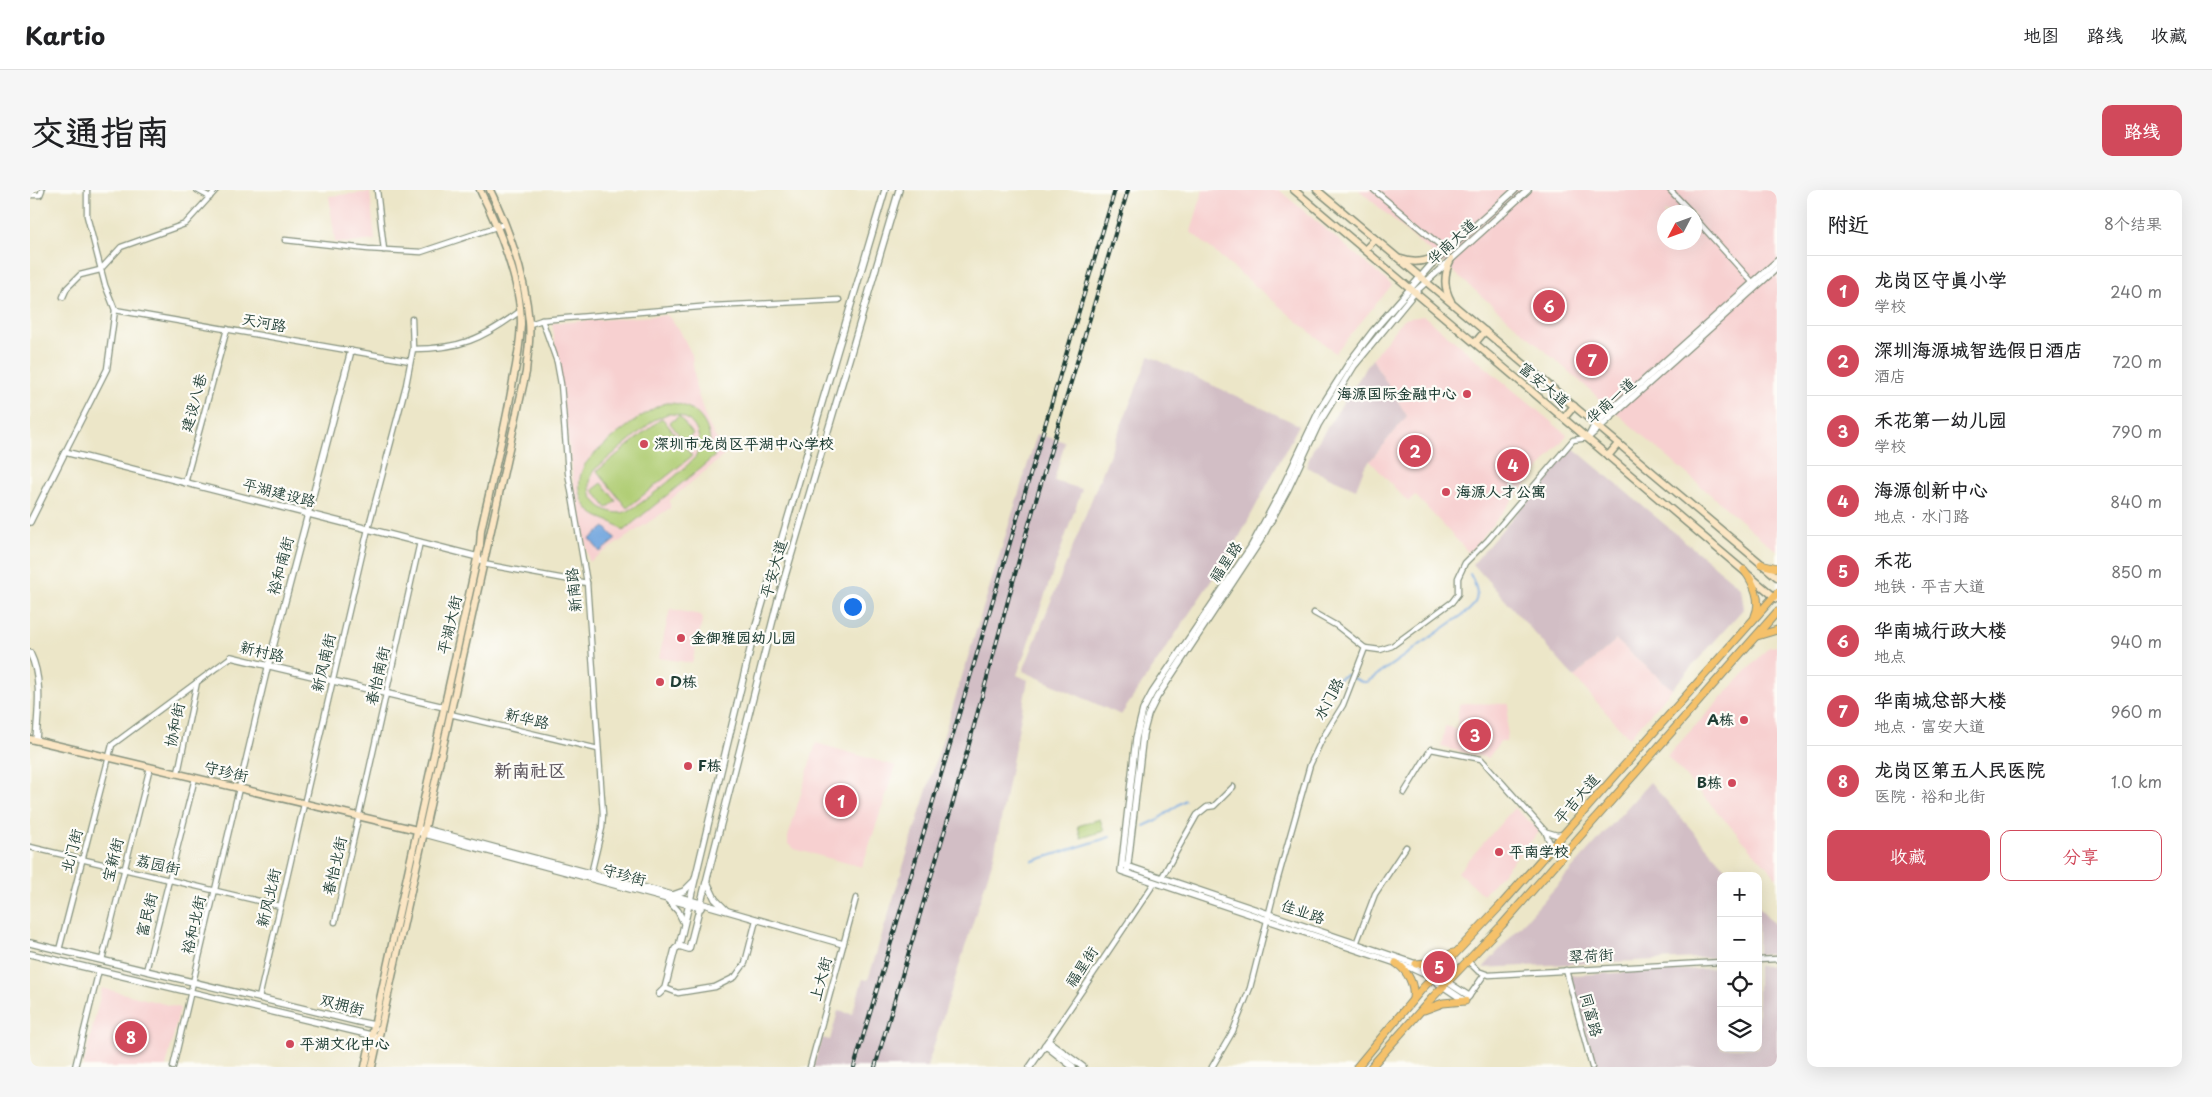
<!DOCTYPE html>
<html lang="zh">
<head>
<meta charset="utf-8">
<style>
	body { margin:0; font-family:"Playpen Sans","LXGW WenKai TC",sans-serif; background:#f6f6f6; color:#202124 }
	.controls { position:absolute; right:15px; bottom:15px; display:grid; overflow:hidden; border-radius:10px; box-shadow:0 5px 20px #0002 }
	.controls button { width:45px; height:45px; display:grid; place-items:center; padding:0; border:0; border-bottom:1px solid #e0e0e0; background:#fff; color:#202124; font:25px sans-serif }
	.compass { position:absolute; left:1627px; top:15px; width:45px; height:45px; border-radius:50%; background:#fff; box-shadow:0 5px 20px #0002; rotate:229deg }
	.you { position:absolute; left:822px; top:416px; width:18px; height:18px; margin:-12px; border:4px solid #fff; border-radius:50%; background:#1a73e8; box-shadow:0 0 0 8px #1a73e833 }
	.badge { display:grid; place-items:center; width:32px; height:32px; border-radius:50%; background:#d1495b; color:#fff; font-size:16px; font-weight:700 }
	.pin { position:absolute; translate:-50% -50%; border:2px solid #fff; box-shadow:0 1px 5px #0006 }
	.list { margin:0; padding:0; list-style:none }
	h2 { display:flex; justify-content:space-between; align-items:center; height:65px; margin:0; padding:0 20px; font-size:21px }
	h2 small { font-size:16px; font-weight:400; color:#757577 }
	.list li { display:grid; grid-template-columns:32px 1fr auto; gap:15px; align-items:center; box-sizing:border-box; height:70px; padding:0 20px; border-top:1px solid #e0e0e0 }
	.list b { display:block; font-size:19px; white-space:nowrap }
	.list p { margin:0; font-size:16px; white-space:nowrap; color:#757577 }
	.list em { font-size:16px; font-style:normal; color:#757577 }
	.actions { display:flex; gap:10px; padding:15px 20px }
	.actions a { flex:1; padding:11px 0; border:1px solid #d1495b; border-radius:10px; text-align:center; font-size:18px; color:#d1495b }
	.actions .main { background:#d1495b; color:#fff }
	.icon { flex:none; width:28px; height:28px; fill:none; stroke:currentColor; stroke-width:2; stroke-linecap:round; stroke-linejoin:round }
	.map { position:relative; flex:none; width:1747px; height:877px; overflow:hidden; border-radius:10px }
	header { display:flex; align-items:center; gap:30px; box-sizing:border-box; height:70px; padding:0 25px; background:#fff; border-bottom:1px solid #e0e0e0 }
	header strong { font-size:24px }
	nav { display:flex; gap:28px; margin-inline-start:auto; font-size:18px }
	.intro { display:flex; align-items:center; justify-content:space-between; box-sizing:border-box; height:120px; padding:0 30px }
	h1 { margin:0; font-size:35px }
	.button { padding:12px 22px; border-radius:10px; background:#d1495b; color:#fff; font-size:18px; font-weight:700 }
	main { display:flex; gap:30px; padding:0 30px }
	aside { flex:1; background:#fff; border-radius:10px; box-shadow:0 5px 20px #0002 }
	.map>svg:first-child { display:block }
</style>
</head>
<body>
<header>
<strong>Kartio</strong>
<nav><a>地图</a><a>路线</a><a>收藏</a></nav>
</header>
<div class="intro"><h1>交通指南</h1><a class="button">路线</a></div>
<main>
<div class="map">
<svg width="1747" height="877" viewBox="0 0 1747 877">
	<rect width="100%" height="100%" fill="#fdfcf7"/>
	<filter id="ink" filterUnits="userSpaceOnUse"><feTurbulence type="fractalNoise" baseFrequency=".02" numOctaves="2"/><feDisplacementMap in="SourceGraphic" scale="10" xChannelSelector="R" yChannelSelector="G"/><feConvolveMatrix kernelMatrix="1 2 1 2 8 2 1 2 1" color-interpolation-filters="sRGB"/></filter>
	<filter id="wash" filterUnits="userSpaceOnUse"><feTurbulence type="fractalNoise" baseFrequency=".0096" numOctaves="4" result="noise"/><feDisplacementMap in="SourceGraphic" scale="20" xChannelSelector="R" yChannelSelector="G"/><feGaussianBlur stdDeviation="1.12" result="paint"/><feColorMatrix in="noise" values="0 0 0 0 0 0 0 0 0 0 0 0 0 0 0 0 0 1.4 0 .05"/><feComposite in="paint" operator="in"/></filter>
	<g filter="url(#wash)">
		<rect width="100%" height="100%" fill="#ece6c8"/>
		<g fill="#f7d0d0" fill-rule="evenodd">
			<polygon points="1173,0 1249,0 1362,95 1305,163 1161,42"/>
			<path d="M1329 0H1747V360L1740 356ZM1634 22H1664V52H1634Z"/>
			<polygon points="340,2 345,50 320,53 305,52 299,6"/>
			<polygon points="637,125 649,139 662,165 666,198 676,229 684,245 697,263 640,310 640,318 559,372 543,289 522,133"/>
			<polygon points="1394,126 1537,245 1439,363 1385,305 1378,312 1340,271 1377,226 1342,169 1373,129"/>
			<polygon points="640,419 671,425 673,428 662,473 629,468"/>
			<polygon points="1586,450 1642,499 1599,548 1544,487"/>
			<polygon points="1747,456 1747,688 1637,566 1739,457"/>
			<polygon points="1435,513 1479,514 1476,552 1470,552 1458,568 1411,557 1415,536 1427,539 1429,514"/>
			<polygon points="786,553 866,576 832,677 764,659 758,654 758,647"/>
			<polygon points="1484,618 1510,641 1453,705 1428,682"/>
			<polygon points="72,798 150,818 136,877 53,877"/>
		</g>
		<g fill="#d2bec5">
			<polygon points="1119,166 1269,235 1204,357 1091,525 993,481"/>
			<polygon points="1342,169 1377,226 1334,278 1326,299 1276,277 1283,259"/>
			<polygon points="1007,244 1035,252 1024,291 1052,299 987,485 998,490 964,666 897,877 783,877 792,848 800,850 808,821 822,824 833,789 838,790"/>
			<polygon points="1542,257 1711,398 1714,418 1642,499 1586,450 1544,487 1443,374"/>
			<polygon points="1620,592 1702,686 1691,686 1691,767 1453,778"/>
			<polygon points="1728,716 1747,737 1747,764 1728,765"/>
			<polygon points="1747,775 1747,877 1565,877 1540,785 1691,778 1691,858 1728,858 1728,776"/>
		</g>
		<g fill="#b0cd74" stroke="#688554" fill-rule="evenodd">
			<path d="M636 213C663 212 682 232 680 259L685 266 593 341C582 327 564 332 554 313 548 302 548 287 554 276 563 261 619 217 636 213ZM637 224C661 222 676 245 666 266 658 277 607 319 595 322 584 325 571 320 564 310 558 301 559 290 564 280L624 230Z"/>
			<polygon points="649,226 663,244 654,251 640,233"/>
			<polygon points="632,228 662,266 597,318 567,281"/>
			<polygon points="572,293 586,311 577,318 563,300"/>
			<polygon points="1070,629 1074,641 1051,648 1048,636"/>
		</g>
		<polygon fill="#71a5de" stroke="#487189" points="575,337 586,349 570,362 560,349"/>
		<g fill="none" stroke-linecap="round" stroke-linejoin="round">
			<g stroke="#71a5de" stroke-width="2">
				<path d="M1304 491 1316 485 1332 492H1337L1438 421C1452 409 1447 397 1440 384"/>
				<polyline points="1114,636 1127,630 1155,610"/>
				<polyline points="1003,671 1080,647"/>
			</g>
		</g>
	</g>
	<g filter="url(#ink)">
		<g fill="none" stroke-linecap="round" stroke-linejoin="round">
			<g stroke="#86927e" stroke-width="7">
				<g id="minor">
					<polyline points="167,0 180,7"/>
					<polyline points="347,0 354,60"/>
					<polyline points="1344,0 1417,61"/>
					<polyline points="1640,0 1661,22"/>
					<polyline points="0,5 10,5 12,0"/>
					<polyline points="1664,27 1724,94"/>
					<polyline points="255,50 338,59 391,62 475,34"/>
					<polyline points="33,107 37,98 50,85 70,80 91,57 155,34 186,0"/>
					<polyline points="85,120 380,171"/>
					<polyline points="382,129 383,159"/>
					<polyline points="512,130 682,116 809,110"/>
					<polyline points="500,134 512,130 527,172 531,194 538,283 557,393 573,624 572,638 561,684"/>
					<polyline points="35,262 77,179 85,120 75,95 57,26 57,0"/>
					<polyline points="155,293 197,139"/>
					<polyline points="453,374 557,393"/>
					<polyline points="1284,423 1307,436 1335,458"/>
					<polyline points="420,524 568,559"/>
					<polyline points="148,583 167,492"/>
					<polyline points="1374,603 1401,559 1451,569 1515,641 1520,653 1520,660"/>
					<polyline points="1517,642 1527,645 1533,644"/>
					<polyline points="0,657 250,716"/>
					<polyline points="1132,687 1167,625 1177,617 1184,616 1203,597"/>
					<polyline points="305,732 390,352"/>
					<polyline points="1326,754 1345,704 1376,657"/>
					<polyline points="29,760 82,555 201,467"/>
					<polyline points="72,770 120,577"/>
					<polyline points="1728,770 1747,769"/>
					<polyline points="1438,771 1448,781 1459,785 1691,772"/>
					<polyline points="1536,780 1562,877"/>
					<polyline points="116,781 165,588"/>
					<polyline points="635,798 648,803 685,797 705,787 715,773 726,730"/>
					<path d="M229 808 338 339 376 195 383 159C430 159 452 149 489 122"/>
					<polyline points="1438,808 1454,785"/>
					<polyline points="1018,851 1125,692"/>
					<polyline points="45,877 69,780"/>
					<polyline points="143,877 238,476"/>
					<polyline points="780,877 826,708"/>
					<polyline points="1182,877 1203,841 1220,798 1246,695 1280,575 1292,549 1313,515 1335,458 1350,460 1362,456 1422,412 1428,404 1428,388 1435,373 1458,350 1543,250 1558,248"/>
				</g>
			</g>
			<g stroke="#86927e" stroke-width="8">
				<g id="tertiary">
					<polyline points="1561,245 1747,78"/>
					<polyline points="1558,248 1565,234 1747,71"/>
					<polyline points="0,332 35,262 448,367 450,370"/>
					<polyline points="746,364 760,368"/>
					<path d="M0 463C13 489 8 521 6 550"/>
					<polyline points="201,467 414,517"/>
					<polyline points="238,476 321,161"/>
					<polyline points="387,640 395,639 642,705 813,754"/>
					<polyline points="391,643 671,718"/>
					<polyline points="1094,675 1386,774 1400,781 1439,806"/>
					<polyline points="1097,682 1113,544 1118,525 1127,507 1230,351 1258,299 1288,235 1324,176 1385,102 1498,0"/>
					<polyline points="677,692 685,709 696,720"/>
					<polyline points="643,705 654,701 664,691"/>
					<polyline points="638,710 648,721 654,733"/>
					<polyline points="0,753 329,832 344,835 345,838"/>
					<polyline points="649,756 659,759 748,410 869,0"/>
					<polyline points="0,764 349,847"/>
					<polyline points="629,804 635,798 645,759 649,756 725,439 855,0"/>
					<polyline points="1435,811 1396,785 1381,778 1091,681 1106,548 1113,520 1122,503 1221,357 1248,307 1290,219 1321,170 1343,141 1400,76 1485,0"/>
					<polyline points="1015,855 1043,877"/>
					<polyline points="1000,877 1018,851 1053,877"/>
				</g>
			</g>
			<g stroke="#86927e" stroke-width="9">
				<g id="secondary">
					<polyline points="1264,0 1747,409"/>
					<polyline points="1287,0 1747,387"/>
					<polyline points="1335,60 1345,49"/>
					<path d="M1371 69C1387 75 1400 70 1415 63"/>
					<path d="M1421 69C1414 83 1413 97 1421 111"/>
					<polyline points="1445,153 1455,141"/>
					<polyline points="1534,228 1544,216"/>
					<polyline points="1578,266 1588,254"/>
					<polyline points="0,549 387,640"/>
					<path d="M335 877 450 355 451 340C462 290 475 241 483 191 487 172 490 153 491 134 491 92 469 38 450 0"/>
					<path d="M342 877 496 182C497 166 501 149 499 132 495 87 480 41 460 0"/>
				</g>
			</g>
			<g stroke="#86927e" stroke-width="9">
				<g id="primary">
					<polyline points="1731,374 1747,378"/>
					<path d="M1714 380C1724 393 1732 411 1725 426"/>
					<polyline points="1727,446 1747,440"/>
					<path d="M1366 773C1378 781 1385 795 1383 809"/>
					<polyline points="1386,774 1405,772 1423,763"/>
					<polyline points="1394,820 1413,813 1435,811"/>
					<polyline points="1327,877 1391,800 1470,716 1747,403"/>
					<polyline points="1341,877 1402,808 1472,735 1747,422"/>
				</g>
			</g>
			<use href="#minor" stroke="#fff" stroke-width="4.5"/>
			<use href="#tertiary" stroke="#fff" stroke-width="5.5"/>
			<use href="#secondary" stroke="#fbe6c4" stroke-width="6"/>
			<use href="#primary" stroke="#f5c16b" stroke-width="7"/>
			<g stroke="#1f3d34" stroke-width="4">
				<g id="rail">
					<polyline points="824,877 1085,0"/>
					<polyline points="845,877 926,602 996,344 1098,0"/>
				</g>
			</g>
			<use href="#rail" stroke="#fdfcf7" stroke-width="2" stroke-dasharray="5.5" stroke-linecap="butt"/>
		</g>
	</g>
	<g fill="#d1495b" stroke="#fdfcf7" stroke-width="2">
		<circle cx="1437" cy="204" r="5"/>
		<circle cx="614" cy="254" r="5"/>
		<circle cx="1416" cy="302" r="5"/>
		<circle cx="651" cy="448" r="5"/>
		<circle cx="630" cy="492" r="5"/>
		<circle cx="1714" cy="530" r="5"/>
		<circle cx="658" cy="576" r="5"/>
		<circle cx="1702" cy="593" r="5"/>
		<circle cx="1469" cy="662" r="5"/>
		<circle cx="260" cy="854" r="5"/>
	</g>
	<g text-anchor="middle" stroke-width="4.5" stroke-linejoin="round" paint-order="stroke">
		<g font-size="15" fill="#1f3d34" stroke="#fdfcf7">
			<text transform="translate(1422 52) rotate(-42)" y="5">华南大道</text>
			<text transform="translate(234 133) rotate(10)" y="5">天河路</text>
			<text transform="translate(1514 195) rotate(40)" y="5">富安大道</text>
			<text transform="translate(1581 211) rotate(-42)" y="5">华南一道</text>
			<text transform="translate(164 213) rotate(-75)" y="5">建设八巷</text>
			<text transform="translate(249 303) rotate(14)" y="5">平湖建设路</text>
			<text transform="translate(1196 372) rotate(-56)" y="5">福星路</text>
			<text transform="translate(251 376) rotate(-75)" y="5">裕和南街</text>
			<text transform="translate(744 379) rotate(-74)" y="5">平安大道</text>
			<text transform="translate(544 400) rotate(-96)" y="5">新南路</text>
			<text transform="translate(420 435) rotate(-77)" y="5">平湖大街</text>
			<text transform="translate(232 462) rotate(13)" y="5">新村路</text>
			<text transform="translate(294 473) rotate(-77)" y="5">新风南街</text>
			<text transform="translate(348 486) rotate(-77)" y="5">春怡南街</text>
			<text transform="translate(1299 509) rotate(-62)" y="5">水门路</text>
			<text transform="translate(497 529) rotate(13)" y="5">新华路</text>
			<text transform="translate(145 535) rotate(-78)" y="5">协和街</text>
			<text transform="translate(196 582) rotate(13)" y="5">守珍街</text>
			<text transform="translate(1547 609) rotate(-49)" y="5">平吉大道</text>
			<text transform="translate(42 661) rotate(-75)" y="5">北门街</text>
			<text transform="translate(83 670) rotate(-76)" y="5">宝新街</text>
			<text transform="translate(128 675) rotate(13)" y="5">荔园街</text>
			<text transform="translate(305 676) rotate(-77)" y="5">春怡北街</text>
			<text transform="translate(594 685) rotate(15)" y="5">守珍街</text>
			<text transform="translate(239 708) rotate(-77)" y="5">新风北街</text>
			<text transform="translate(1273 722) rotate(19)" y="5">佳业路</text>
			<text transform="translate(117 725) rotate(-76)" y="5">富民街</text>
			<text transform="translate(164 735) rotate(-77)" y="5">裕和北街</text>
			<text transform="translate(1561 766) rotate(-3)" y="5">翠荷街</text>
			<text transform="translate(1052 777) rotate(-56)" y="5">福星街</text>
			<text transform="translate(791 789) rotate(-75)" y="5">上大街</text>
			<text transform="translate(312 815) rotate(14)" y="5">双拥街</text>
			<text transform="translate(1561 825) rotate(75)" y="5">同富路</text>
		</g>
		<g font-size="15" font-weight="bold" fill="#1f3d34" stroke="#fdfcf7" text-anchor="start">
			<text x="1427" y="209" text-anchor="end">海源国际金融中心</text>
			<text x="624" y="259">深圳市龙岗区平湖中心学校</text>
			<text x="1426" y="307">海源人才公寓</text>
			<text x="661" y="453">金御雅园幼儿园</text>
			<text x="640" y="497">D栋</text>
			<text x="1704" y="535" text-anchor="end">A栋</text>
			<text x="668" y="581">F栋</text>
			<text x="1692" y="598" text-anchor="end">B栋</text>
			<text x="1479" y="667">平南学校</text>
			<text x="270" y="859">平湖文化中心</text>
		</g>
		<g font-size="18" font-weight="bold" fill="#625b63" stroke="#fdfcf7">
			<text x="500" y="587">新南社区</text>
		</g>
	</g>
</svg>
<div class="controls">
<button>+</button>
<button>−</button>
<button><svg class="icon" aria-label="locate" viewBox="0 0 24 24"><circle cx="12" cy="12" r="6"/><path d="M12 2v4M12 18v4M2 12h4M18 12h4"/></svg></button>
<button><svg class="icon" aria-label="layers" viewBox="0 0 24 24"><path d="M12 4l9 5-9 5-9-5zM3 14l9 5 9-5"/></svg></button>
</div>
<svg class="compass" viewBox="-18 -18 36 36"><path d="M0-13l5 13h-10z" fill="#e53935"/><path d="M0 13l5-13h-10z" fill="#757577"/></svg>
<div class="you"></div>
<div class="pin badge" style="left:811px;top:611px">1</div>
<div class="pin badge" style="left:1385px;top:261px">2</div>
<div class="pin badge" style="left:1445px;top:545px">3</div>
<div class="pin badge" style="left:1483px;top:275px">4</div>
<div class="pin badge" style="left:1409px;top:777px">5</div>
<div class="pin badge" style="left:1519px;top:116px">6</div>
<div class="pin badge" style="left:1562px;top:170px">7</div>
<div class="pin badge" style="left:101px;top:847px">8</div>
</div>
<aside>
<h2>附近<small>8个结果</small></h2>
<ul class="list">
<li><span class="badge">1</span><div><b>龙岗区守真小学</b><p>学校</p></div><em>240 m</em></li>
<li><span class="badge">2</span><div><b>深圳海源城智选假日酒店</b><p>酒店</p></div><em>720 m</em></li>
<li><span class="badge">3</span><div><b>禾花第一幼儿园</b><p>学校</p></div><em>790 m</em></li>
<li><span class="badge">4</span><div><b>海源创新中心</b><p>地点 · 水门路</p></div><em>840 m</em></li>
<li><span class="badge">5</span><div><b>禾花</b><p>地铁 · 平吉大道</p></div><em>850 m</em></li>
<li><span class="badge">6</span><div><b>华南城行政大楼</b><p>地点</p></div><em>940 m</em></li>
<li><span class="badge">7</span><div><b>华南城总部大楼</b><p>地点 · 富安大道</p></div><em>960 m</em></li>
<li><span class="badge">8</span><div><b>龙岗区第五人民医院</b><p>医院 · 裕和北街</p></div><em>1.0 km</em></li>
</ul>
<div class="actions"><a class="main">收藏</a><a>分享</a></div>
</aside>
</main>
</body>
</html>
